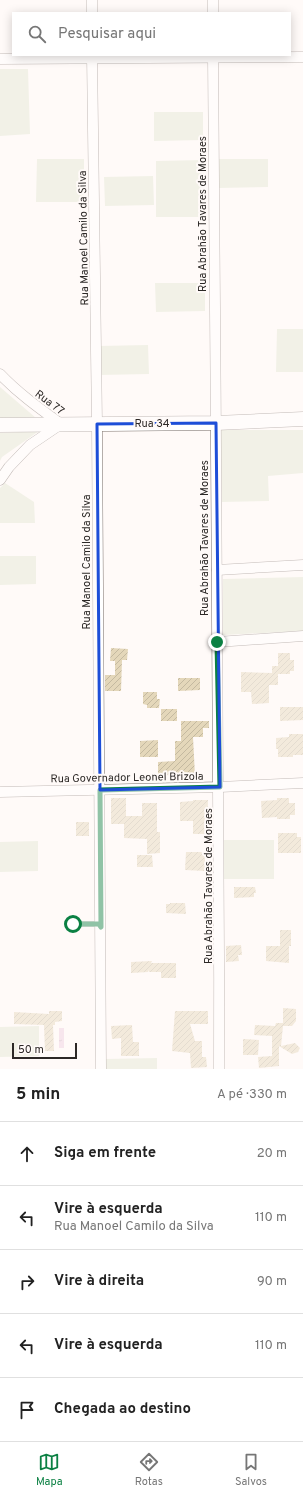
<!DOCTYPE html>
<html lang="pt">
<head>
<meta charset="utf-8">
<style>
	body { margin:0; font-family:Overpass,sans-serif; background:#f2f2f2; color:#222 }
	.scale { position:absolute; left:12px; bottom:10px; width:65px; box-sizing:border-box; padding-left:4px; border:2px solid #2c2826; border-top:0; font-size:11px; line-height:14px; white-space:nowrap; color:#2c2826; -webkit-text-stroke:3px #fffaf8; paint-order:stroke }
	.stop { position:absolute; width:12px; height:12px; margin:-9px; border:3px solid #0b8043; border-radius:50%; background:#fff }
	.stop.end { background:#0b8043; border-color:#fff; box-shadow:0 1px 4px #0008 }
	.list { margin:0; padding:0; list-style:none }
	h2 { display:flex; justify-content:space-between; align-items:center; height:52px; margin:0; padding:0 16px; font-size:17px }
	h2 small { font-size:13px; font-weight:400; color:#767676 }
	.list li { display:grid; grid-template-columns:26px 1fr auto; gap:12px; align-items:center; box-sizing:border-box; height:64px; padding:0 16px; border-top:1px solid #e0e0e0 }
	.list b { display:block; font-size:15px; white-space:nowrap }
	.list p { margin:0; font-size:13px; white-space:nowrap; color:#767676 }
	.list em { font-size:13px; font-style:normal; color:#767676 }
	.icon { flex:none; width:22px; height:22px; fill:none; stroke:currentColor; stroke-width:2; stroke-linecap:round; stroke-linejoin:round }
	.map { position:relative; flex:none; width:303px; height:1069px; overflow:hidden }
	.search { position:absolute; background:#fff; box-shadow:0 2px 10px #0003; left:12px; right:12px; top:12px; height:44px; display:flex; align-items:center; gap:10px; box-sizing:border-box; padding:0 14px; border-radius:0px; color:#767676; font-size:15px }
	.sheet { height:372px; background:#fff }
	nav { display:flex; justify-content:space-around; align-items:center; box-sizing:border-box; height:56px; border-top:1px solid #e0e0e0; background:#fff; font-size:11px; color:#767676 }
	nav a { display:grid; justify-items:center; gap:2px }
	nav .on { color:#0b8043 }
	.map>svg:first-child { display:block }
</style>
</head>
<body>
<div class="map">
<svg width="303" height="1069" viewBox="0 0 303 1069">
	<defs>
		<pattern id="water-ripples" width="26" height="14" patternUnits="userSpaceOnUse"><rect width="26" height="14" fill="#edcedf"/><path d="M2 4q2-2 4 0t4 0M15 11q2-2 4 0t4 0" fill="none" stroke="#cbb1bf"/></pattern>
		<pattern id="building-hatch" width="6" height="6" patternUnits="userSpaceOnUse"><rect width="6" height="6" fill="#e4d7ba"/><path d="M-1 1l2-2M0 6l6-6M5 7l2-2" fill="none" stroke="#c4b9a0"/></pattern>
	</defs>
	<rect width="100%" height="100%" fill="#fffaf8"/>
	<g fill="#e2e7d3">
		<polygon points="0,69 28,69 30,134 0,136"/>
		<polygon points="154,112 203,112 203,140 154,141"/>
		<polygon points="37,159 84,159 84,202 36,202"/>
		<polygon points="218,159 268,159 268,187 219,188"/>
		<polygon points="204,160 204,217 156,217 156,161"/>
		<polygon points="153,176 154,205 105,206 104,177"/>
		<polygon points="155,283 205,283 205,311 156,312"/>
		<polygon points="277,329 303,329 303,372 276,372"/>
		<polygon points="148,345 149,374 99,375 99,346"/>
		<polygon points="0,387 36,418 0,418"/>
		<polygon points="220,430 303,430 303,473 268,476 269,501 222,502"/>
		<polygon points="39,431 2,457 0,461 0,433"/>
		<polygon points="5,483 34,502 35,523 0,523 0,488"/>
		<polygon points="0,556 36,556 36,584 0,585"/>
		<polygon points="303,577 303,631 223,635 223,579"/>
		<rect x="224" y="840" width="50" height="39"/>
		<polygon points="38,841 38,871 0,872 0,842"/>
		<polygon points="39,1026 39,1056 0,1057 0,1027"/>
		<polygon points="157,1058 157,1069 105,1069 105,1059"/>
	</g>
	<rect fill="url(#water-ripples)" x="59" y="1028" width="5" height="20"/>
	<g fill="url(#building-hatch)">
		<polygon points="111,648 128,649 127,660 122,660 121,691 105,691 105,675 115,675 115,661 110,661"/>
		<polygon points="278,653 290,653 290,660 294,660 294,671 290,671 290,674 278,674 278,685 269,685 269,703 252,704 251,692 241,692 241,672 272,673 272,666 278,666"/>
		<polygon points="178,678 200,678 200,690 178,691"/>
		<polygon points="143,692 157,692 157,699 160,699 159,708 147,708 147,705 143,704"/>
		<polygon points="280,707 303,707 303,720 280,721"/>
		<rect x="161" y="709" width="16" height="12"/>
		<polygon points="181,721 209,721 209,728 203,728 203,737 193,737 195,776 158,775 158,762 175,761 175,741 181,741"/>
		<polygon points="289,734 303,734 303,755 293,755 293,757 278,757 278,749 276,749 276,738 289,737"/>
		<polygon points="158,740 158,757 140,757 140,741"/>
		<polygon points="111,798 126,798 126,816 142,816 142,803 157,803 157,832 160,832 160,853 147,854 147,839 124,838 124,824 111,824"/>
		<polygon points="277,798 289,798 289,803 295,803 295,815 290,815 290,819 277,819 277,817 262,818 261,801 277,800"/>
		<polygon points="193,800 208,800 207,834 193,834 193,821 180,821 180,802 193,801"/>
		<rect x="76" y="822" width="13" height="14"/>
		<polygon points="278,833 297,833 297,837 301,837 301,853 278,853"/>
		<polygon points="186,852 205,852 205,871 185,870"/>
		<polygon points="137,855 152,855 153,867 137,867"/>
		<polygon points="234,887 255,887 256,893 254,893 254,897 234,898"/>
		<polygon points="170,903 185,903 186,914 166,913 166,904 170,904"/>
		<polygon points="280,930 291,930 291,946 289,946 289,963 266,961 266,946 280,946"/>
		<polygon points="241,945 242,955 238,955 239,961 226,962 226,946"/>
		<polygon points="152,961 151,963 176,963 176,978 161,978 161,972 149,972 149,970 148,972 131,973 131,962"/>
		<polygon points="283,1008 296,1009 296,1021 292,1026 283,1026 281,1046 295,1043 300,1048 298,1052 292,1054 279,1046 279,1066 259,1068 258,1057 272,1056 272,1036 254,1035 255,1025 275,1026 276,1023 283,1023"/>
		<polygon points="49,1011 62,1011 62,1021 55,1022 55,1025 53,1025 54,1051 45,1051 44,1025 14,1024 14,1012 49,1014"/>
		<polygon points="175,1011 208,1011 208,1024 190,1024 195,1041 202,1041 202,1057 206,1057 207,1067 191,1068 190,1053 172,1051"/>
		<polygon points="132,1025 133,1042 139,1042 139,1056 121,1056 121,1038 112,1039 111,1026"/>
		<polygon points="243,1039 259,1040 258,1055 243,1055"/>
	</g>
	<g fill="none" stroke-linecap="round" stroke-linejoin="round">
		<g stroke="#7b716c" stroke-width="6">
			<polyline id="lane" points="73,924 99,924 101,927"/>
		</g>
		<g stroke="#7b716c" stroke-width="11">
			<g id="street">
				<polyline points="92,0 92,13"/>
				<polyline points="213,0 213,13"/>
				<polyline points="92,55 97,424 101,1069"/>
				<path d="M213 55C215 393 220 731 219 1069"/>
				<polyline points="0,59 303,57"/>
				<path d="M0 374C18 393 39 408 61 424L30 445 9 467 0 480"/>
				<polyline points="217,570 303,565"/>
				<polyline points="217,642 303,636"/>
				<polyline points="0,792 220,787 303,783"/>
			</g>
		</g>
		<g stroke="#7b716c" stroke-width="15">
			<polyline id="secondary" points="0,425 216,423 303,419"/>
		</g>
		<use href="#lane" stroke="#fff" stroke-width="5"/>
		<use href="#street" stroke="#fff" stroke-width="10"/>
		<use href="#secondary" stroke="#fff" stroke-width="14"/>
	</g>
	<g fill="none" stroke-linecap="round" stroke-linejoin="round">
		<polyline stroke="#0b8043" stroke-width="5" points="73,924 99,924 101,927 100,790 220,787 217,642"/>
	</g>
	<path d="M0 0H303V1069H0ZM216 423 220 787 100 790 97 424Z" fill="#fffaf8" fill-opacity=".55" fill-rule="evenodd"/>
	<path fill="none" stroke="#1d4ed8" stroke-width="3" stroke-linejoin="round" d="M216 423 220 787 100 790 97 424Z"/>
	<g text-anchor="middle" stroke-width="4" stroke-linejoin="round" paint-order="stroke">
		<g font-size="11" fill="#2c2826" stroke="#fffaf8">
			<text transform="translate(202 214) rotate(-90)" y="4">Rua Abrahão Tavares de Moraes</text>
			<text transform="translate(83 238) rotate(-91)" y="4">Rua Manoel Camilo da Silva</text>
			<text transform="translate(50 402) rotate(37)" y="4">Rua 77</text>
			<text x="152" y="427">Rua 34</text>
			<text transform="translate(204 538) rotate(-90)" y="4">Rua Abrahão Tavares de Moraes</text>
			<text transform="translate(86 562) rotate(-90)" y="4">Rua Manoel Camilo da Silva</text>
			<text transform="translate(127 777) rotate(-1)" y="4">Rua Governador Leonel Brizola</text>
			<text transform="translate(208 886) rotate(-90)" y="4">Rua Abrahão Tavares de Moraes</text>
		</g>
	</g>
</svg>
<div class="scale">50 m</div>
<div class="stop" style="left:73px;top:924px"></div>
<div class="stop end" style="left:217px;top:642px"></div>
<div class="search"><svg class="icon" aria-label="search" viewBox="0 0 24 24"><circle cx="10" cy="10" r="6"/><path d="M15 15l6 6"/></svg>Pesquisar aqui</div>
</div>
<section class="sheet">
<h2>5 min<small>A pé · 330 m</small></h2>
<ul class="list">
<li><svg class="icon" aria-label="ahead" viewBox="0 0 24 24"><path d="M12 20V5M6 11l6-6 6 6"/></svg><div><b>Siga em frente</b></div><em>20 m</em></li>
<li><svg class="icon" aria-label="left" viewBox="0 0 24 24"><path d="M17 20v-9H6M10 6l-5 5 5 5"/></svg><div><b>Vire à esquerda</b><p>Rua Manoel Camilo da Silva</p></div><em>110 m</em></li>
<li><svg class="icon" aria-label="right" viewBox="0 0 24 24"><path d="M7 20v-9h11M14 6l5 5-5 5"/></svg><div><b>Vire à direita</b></div><em>90 m</em></li>
<li><svg class="icon" aria-label="left" viewBox="0 0 24 24"><path d="M17 20v-9H6M10 6l-5 5 5 5"/></svg><div><b>Vire à esquerda</b></div><em>110 m</em></li>
<li><svg class="icon" aria-label="arrive" viewBox="0 0 24 24"><path d="M6 21V4h12l-3 4 3 4H6"/></svg><div><b>Chegada ao destino</b></div></li>
</ul>
</section>
<nav>
<a class="on"><svg class="icon" aria-label="map" viewBox="0 0 24 24"><path d="M3 6l6-2 6 2 6-2v14l-6 2-6-2-6 2zM9 4v14M15 6v14"/></svg>Mapa</a>
<a><svg class="icon" aria-label="directions" viewBox="0 0 24 24"><path d="M12 3l9 9-9 9-9-9zM9 14v-3h6M13 9l2 2-2 2"/></svg>Rotas</a>
<a><svg class="icon" aria-label="saved" viewBox="0 0 24 24"><path d="M7 4h10v16l-5-4-5 4z"/></svg>Salvos</a>
</nav>
</body>
</html>
